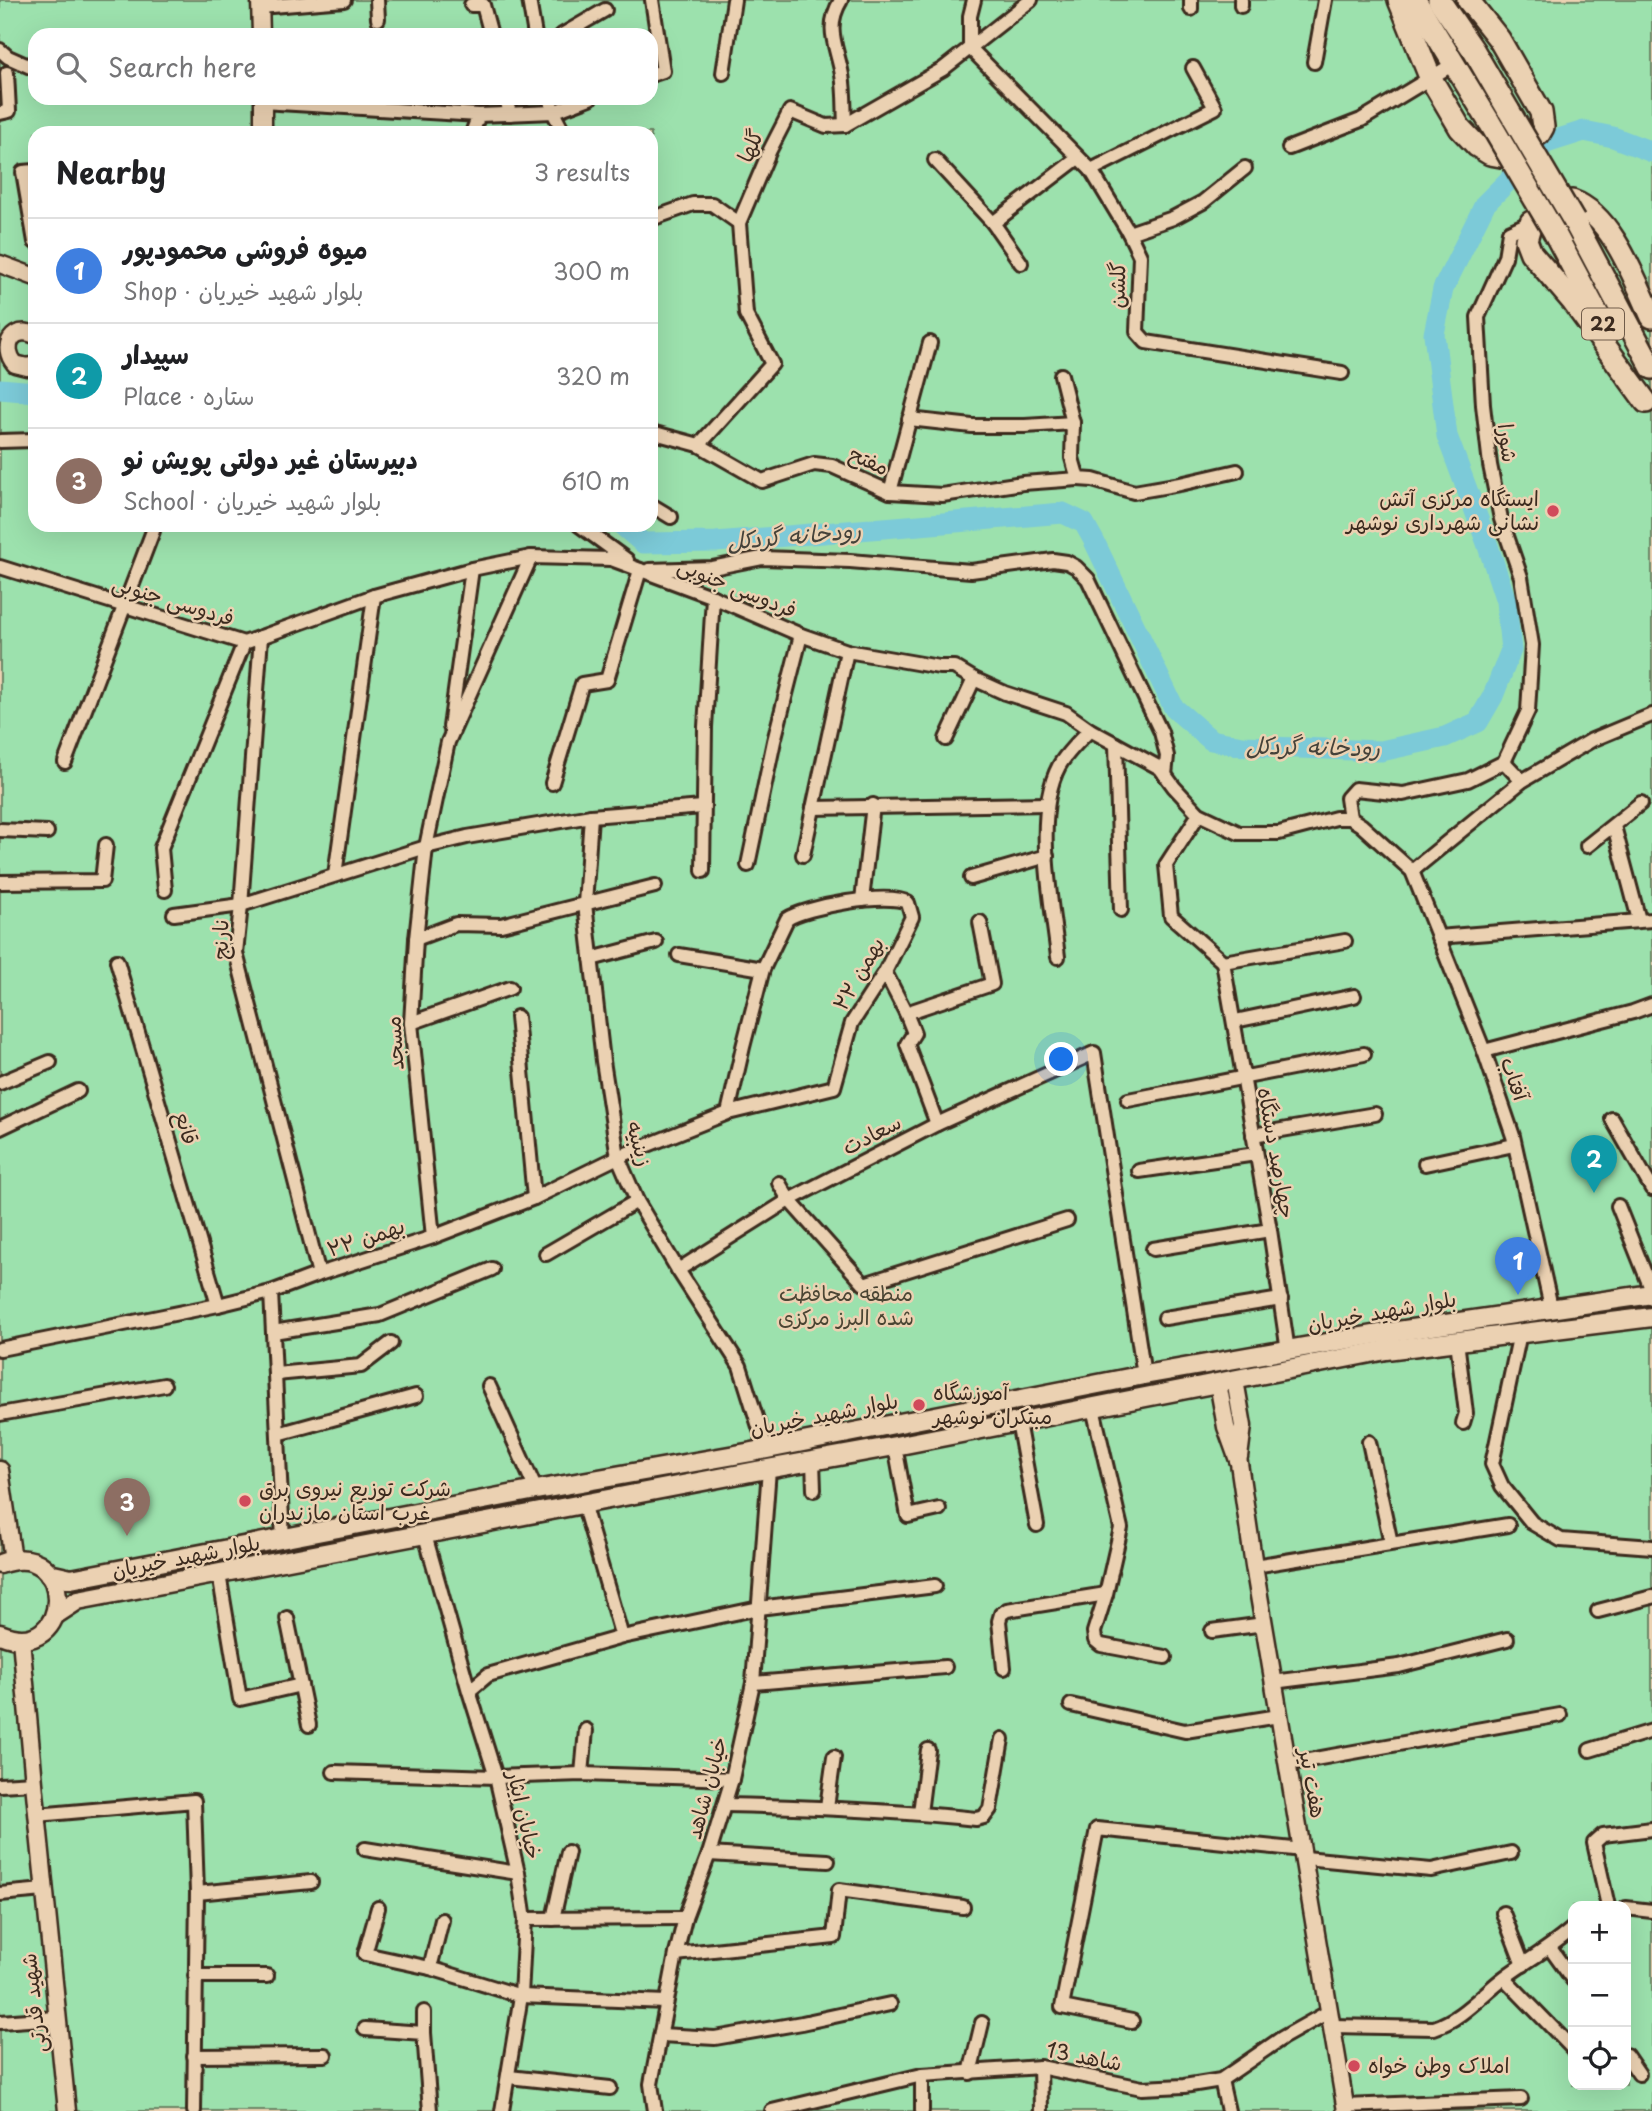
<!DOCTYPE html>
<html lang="en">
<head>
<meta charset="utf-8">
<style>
	body { margin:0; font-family:"Playpen Sans","Playpen Sans Arabic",sans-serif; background:#f6f6f6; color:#202124 }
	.controls { position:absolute; right:21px; bottom:21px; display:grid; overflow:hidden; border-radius:14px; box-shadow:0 7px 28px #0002 }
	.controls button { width:63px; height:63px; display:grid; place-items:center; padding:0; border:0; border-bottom:2px solid #e0e0e0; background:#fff; color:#202124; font:35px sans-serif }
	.you { position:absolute; left:1062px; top:1060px; width:24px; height:24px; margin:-18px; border:5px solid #fff; border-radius:50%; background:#1a73e8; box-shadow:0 0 0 10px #1a73e833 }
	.badge { display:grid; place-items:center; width:46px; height:46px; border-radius:50%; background:#db2777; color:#fff; font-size:23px; font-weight:700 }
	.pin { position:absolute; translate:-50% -58px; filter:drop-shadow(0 2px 4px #0008) }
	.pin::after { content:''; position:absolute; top:37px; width:24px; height:21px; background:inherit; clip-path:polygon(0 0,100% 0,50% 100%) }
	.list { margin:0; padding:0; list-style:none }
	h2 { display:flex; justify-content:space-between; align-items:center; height:91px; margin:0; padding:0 28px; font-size:30px }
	h2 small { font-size:23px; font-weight:400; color:#757577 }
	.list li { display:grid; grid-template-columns:46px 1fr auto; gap:21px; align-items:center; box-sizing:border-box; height:105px; padding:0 28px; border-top:2px solid #e0e0e0 }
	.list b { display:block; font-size:26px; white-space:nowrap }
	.list p { margin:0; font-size:23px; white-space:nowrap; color:#757577 }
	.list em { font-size:23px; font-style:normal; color:#757577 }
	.icon { flex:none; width:38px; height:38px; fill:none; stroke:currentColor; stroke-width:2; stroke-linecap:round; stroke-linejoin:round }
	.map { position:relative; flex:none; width:1652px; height:2111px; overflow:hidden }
	.search { position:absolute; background:#fff; box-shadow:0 7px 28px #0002; left:28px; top:28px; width:630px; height:77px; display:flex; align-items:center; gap:18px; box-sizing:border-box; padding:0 24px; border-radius:21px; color:#757577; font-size:26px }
	.panel { position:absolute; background:#fff; box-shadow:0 7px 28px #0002; left:28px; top:126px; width:630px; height:406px; border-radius:21px }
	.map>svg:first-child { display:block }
</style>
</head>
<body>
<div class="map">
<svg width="1652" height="2111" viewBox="0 0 1652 2111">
	<rect width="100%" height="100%" fill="#ebd1b2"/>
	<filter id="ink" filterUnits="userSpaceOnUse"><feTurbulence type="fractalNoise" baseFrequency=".0143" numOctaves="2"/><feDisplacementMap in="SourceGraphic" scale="14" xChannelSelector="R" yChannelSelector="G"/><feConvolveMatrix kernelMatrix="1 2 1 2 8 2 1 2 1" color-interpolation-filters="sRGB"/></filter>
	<g filter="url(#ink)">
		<path fill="#9ce1ad" stroke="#6c8666" stroke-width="2" fill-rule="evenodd" d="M0 0H1652V2111H0ZM35 35H651V98H35ZM35 133H651V525H35ZM1573 1906H1626V2085H1573Z"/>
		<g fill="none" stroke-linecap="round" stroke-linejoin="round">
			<g stroke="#7bcad8" stroke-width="21">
				<polyline points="0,389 35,392"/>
				<polyline points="622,525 643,543 716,542 1063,513 1084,523 1094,541 1174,708 1211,740 1242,746 1381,751 1445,737 1478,722 1493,696 1511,650 1506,601 1487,543 1447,436 1434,334 1443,289 1485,204 1546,143 1584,131 1613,137 1652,152"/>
			</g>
			<g stroke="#3b2a1e" stroke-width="18">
				<g id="minor">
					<polyline points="377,0 378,19"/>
					<polyline points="529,0 535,35"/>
					<path d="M841 0C824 28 837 46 842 75 845 91 844 108 845 125"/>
					<polyline points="974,0 970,16 970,48 1091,170 1129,233 1140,256 1137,332 1146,342 1342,373"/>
					<polyline points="1241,0 1241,6"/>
					<polyline points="471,5 483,5 491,35"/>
					<polyline points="260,7 344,0"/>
					<polyline points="1191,9 1191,0"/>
					<polyline points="562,35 605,10"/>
					<polyline points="0,50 8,57 35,69"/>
					<polyline points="1314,62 1325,0"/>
					<polyline points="723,73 734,0"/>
					<polyline points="651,75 663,71 652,0"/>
					<polyline points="506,98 510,114"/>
					<polyline points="550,98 553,112 564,133"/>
					<polyline points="262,102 479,115 553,112 590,98"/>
					<polyline points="0,113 9,111 7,73"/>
					<polyline points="472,133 479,115"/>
					<polyline points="1289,148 1361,120 1455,63"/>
					<polyline points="935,160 993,223 1021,263"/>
					<polyline points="1091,170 1215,108 1193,68"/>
					<polyline points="35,171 23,172 35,242"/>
					<polyline points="651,219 693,204 712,204 739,223"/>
					<polyline points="993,223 1078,158"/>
					<polyline points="1129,233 1173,218 1203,202 1245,168"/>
					<polyline points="909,419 972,426 1025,426 1073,423 1061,375"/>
					<polyline points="1073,423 1072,458 1078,479 1093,480 1134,492 1180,484 1237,471"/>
					<polyline points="651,432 699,445 762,481 814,464 832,466 890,492 930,343"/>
					<polyline points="0,441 35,440"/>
					<polyline points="699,445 772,364 746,314 739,223 770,150 790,111 826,126 845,125 943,69 1031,0"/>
					<polyline points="890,492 942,495 1023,483 1078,479"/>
					<polyline points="651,505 671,517"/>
					<polyline points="579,525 627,560"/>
					<polyline points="0,567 244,643 374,596 472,569 531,557 611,559 713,597 801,635 847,651 939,667 954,667 974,679 1005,693 1066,713 1090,730 1160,768 1174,787 1199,814 1239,833 1279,833 1336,818 1350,818 1361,825 1412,871 1484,1051 1513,1136 1551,1307"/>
					<polyline points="649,570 712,568 762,558 850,561 971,571 1053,560 1067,562 1076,567 1088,579 1161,732 1167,756 1165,775"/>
					<polyline points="261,637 241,905 236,953 319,1274"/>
					<polyline points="450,727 472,569"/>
					<polyline points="946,739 974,679"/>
					<polyline points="1116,744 1121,910"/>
					<polyline points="65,762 153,531"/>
					<polyline points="1504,762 1528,711 1532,645 1521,577 1501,519 1490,465 1483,405 1478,317 1505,257 1509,232 1531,222"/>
					<polyline points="552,783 582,684 607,680 640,570"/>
					<polyline points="813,808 1046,804"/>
					<polyline points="1199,814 1166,865 1171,916 1223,962"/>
					<polyline points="591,816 585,904 603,1061 618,1157 637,1201 678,1270 740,1366 766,1449"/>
					<polyline points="1350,818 1347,798 1355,789 1403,794 1468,780 1504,762 1522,781"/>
					<polyline points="1614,826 1639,920"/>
					<polyline points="0,830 47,832"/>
					<polyline points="1587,846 1641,803"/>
					<polyline points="803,855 847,651"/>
					<polyline points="748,865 774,741 801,635"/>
					<polyline points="703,871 705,727 713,597"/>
					<polyline points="1412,871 1522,781 1592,740 1652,715"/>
					<polyline points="335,875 374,596"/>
					<polyline points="971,878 1047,856"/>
					<polyline points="0,882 102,881 106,845"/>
					<polyline points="165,890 161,848 244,643"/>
					<polyline points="862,900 873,805"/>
					<polyline points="174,914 241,905 426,847 467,837 591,816 703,807"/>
					<polyline points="1438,937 1652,920"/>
					<polyline points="416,939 456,924 501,925 655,886"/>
					<polyline points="679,955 763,969"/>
					<path d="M1058 957C1052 903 1033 815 1059 766 1067 752 1079 741 1090 730"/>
					<polyline points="591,959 656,942"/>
					<polyline points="117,961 218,1305"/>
					<polyline points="1223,962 1270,1230 1288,1351"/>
					<polyline points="1223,962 1345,941"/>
					<polyline points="885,972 906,1013 914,1033 907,1044 937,1124"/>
					<polyline points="906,1013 992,984 980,922"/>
					<polyline points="517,1017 534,1198"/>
					<polyline points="1235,1021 1354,996"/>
					<polyline points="411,1023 510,988"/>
					<polyline points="1484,1051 1633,1012 1652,1005"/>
					<polyline points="0,1083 50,1062"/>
					<polyline points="1128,1100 1364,1054"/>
					<polyline points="1612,1119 1652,1189"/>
					<polyline points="0,1128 78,1091"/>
					<polyline points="1253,1135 1375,1114"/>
					<polyline points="1425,1164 1514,1145"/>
					<polyline points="1139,1171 1256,1154"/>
					<polyline points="779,1183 789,1200 864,1284 1067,1220"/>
					<polyline points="1618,1206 1652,1291"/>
					<polyline points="433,1237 411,1023 416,939 426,847 448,742 531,557"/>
					<polyline points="1153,1249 1270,1230"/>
					<polyline points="546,1254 637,1201"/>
					<polyline points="678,1270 789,1200 937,1124 1094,1053 1144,1375"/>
					<polyline points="271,1292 283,1540"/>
					<polyline points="1165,1318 1281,1299"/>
					<polyline points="273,1332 380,1315 492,1269"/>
					<polyline points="1520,1333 1492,1464 1502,1486 1532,1523 1561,1540 1652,1547"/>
					<polyline points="1457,1341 1466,1413 1463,1423"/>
					<path d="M0 1349 218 1305 271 1292 319 1274 433 1237 534 1198 618 1157 728 1113 834 1087 852 1023 885 972 912 917 908 903C889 891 805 907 787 919L763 969 743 1047 728 1113"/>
					<polyline points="276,1374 361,1366 391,1343"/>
					<polyline points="489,1386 536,1490"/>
					<polyline points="1093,1408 1121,1528 1106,1594 1094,1632 1095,1640 1101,1645 1165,1657"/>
					<polyline points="0,1414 164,1385"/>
					<polyline points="1018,1422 1037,1525"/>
					<polyline points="278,1434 416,1396"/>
					<polyline points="1369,1442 1391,1543"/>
					<polyline points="895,1446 908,1516 939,1509"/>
					<polyline points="813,1461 814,1490"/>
					<polyline points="583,1503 622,1637"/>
					<polyline points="425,1535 469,1691 496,1777 518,1873 525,1919 521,1996 502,2111"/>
					<polyline points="1254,1566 1508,1525"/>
					<polyline points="219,1574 240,1699 301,1685"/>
					<polyline points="1598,1611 1652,1597"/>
					<polyline points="287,1618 309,1725"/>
					<polyline points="1212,1631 1264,1624"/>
					<polyline points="1004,1668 999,1621 1001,1614 1007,1610 1106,1594"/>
					<polyline points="1273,1682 1399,1666 1507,1639"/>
					<polyline points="753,1683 945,1667"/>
					<polyline points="469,1691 488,1675 622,1637 759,1608 935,1586"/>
					<polyline points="1071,1705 1185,1731 1279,1716"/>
					<polyline points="1590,1750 1652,1731"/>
					<polyline points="1287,1764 1560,1715"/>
					<polyline points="334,1772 496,1777 582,1774 732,1779"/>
					<polyline points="582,1774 586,1730"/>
					<polyline points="0,1785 34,1783"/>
					<path d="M725 1805C809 1807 892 1810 976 1819L984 1817 990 1809 1002 1739"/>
					<polyline points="827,1807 834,1757"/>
					<polyline points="920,1813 928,1750"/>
					<polyline points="37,1815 194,1801 197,1893 194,2111"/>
					<polyline points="365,1849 518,1873"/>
					<polyline points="709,1854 828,1861"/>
					<polyline points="1305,1858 1431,1870 1511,1853"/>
					<polyline points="197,1893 311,1882"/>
					<polyline points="0,1894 44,1890"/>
					<polyline points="1608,1906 1594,1843 1603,1835 1652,1829"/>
					<polyline points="378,1908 365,1954 430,1968 521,1996 666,2002"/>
					<polyline points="1626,1908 1652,1911"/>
					<polyline points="1503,1913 1523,1965"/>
					<polyline points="525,1919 685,1918"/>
					<polyline points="553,1919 568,1852"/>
					<polyline points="1550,1948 1573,1980"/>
					<polyline points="676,1954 834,1937 839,1890 963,1907"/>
					<polyline points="430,1968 442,1920"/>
					<polyline points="195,1976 267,1976"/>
					<polyline points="1504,1978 1573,2049"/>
					<polyline points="424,2012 424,2033"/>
					<polyline points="1132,2021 1062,2007 1097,1829 1303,1850"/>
					<polyline points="0,2022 56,2018"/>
					<path d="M1332 2026 1434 2028C1462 2019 1482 1994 1505 1977 1528 1960 1552 1947 1573 1928"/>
					<polyline points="365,2029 424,2033 430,2111"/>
					<polyline points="661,2035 715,2038 802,2023 890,2004"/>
					<polyline points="1626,2055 1639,2074"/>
					<polyline points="194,2056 325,2055"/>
					<polyline points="1040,2067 1041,2111"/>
					<polyline points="970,2073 982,2023"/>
					<polyline points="922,2075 922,2111"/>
					<polyline points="509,2077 610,2088"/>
					<polyline points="1221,2080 1228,2111"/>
					<polyline points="1345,2106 1521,2099"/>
					<polyline points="655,2111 651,2084 676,1954 685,1918 709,1854 732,1779 753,1683 769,1469"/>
					<polyline points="772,2111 922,2075 1040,2067 1142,2088 1184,2086 1221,2080 1282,2038 1330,2011"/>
				</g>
			</g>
			<g stroke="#3b2a1e" stroke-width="21">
				<g id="tertiary">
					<polyline points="260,0 261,35"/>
					<polyline points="263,133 263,98"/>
					<polyline points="0,264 35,277"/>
					<path d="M35 335C13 325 0 346 15 364L27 367 35 365"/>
					<polyline points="1235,1380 1243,1426 1239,1457"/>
					<polyline points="1218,1383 1226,1427 1239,1463 1254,1566 1346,2111"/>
					<polyline points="0,1470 13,1560"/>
					<polyline points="21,1639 34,1783 67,2111"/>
				</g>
			</g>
			<g stroke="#3b2a1e" stroke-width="23">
				<g id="secondary">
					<path d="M0 1564C77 1535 75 1665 0 1634"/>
					<polyline points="49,1574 71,1579 536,1490 752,1452 1144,1375 1384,1333 1652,1294"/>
					<polyline points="55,1615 78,1600 756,1471 895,1446 1386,1350 1652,1317"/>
				</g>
			</g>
			<g stroke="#3b2a1e" stroke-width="26">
				<g id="trunk">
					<polyline points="1399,0 1430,77 1460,128 1477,146 1490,154 1501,156 1539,134 1543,127 1541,112 1499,39 1468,0"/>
					<polyline points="1415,0 1490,123"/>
					<polyline points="1439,0 1474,51 1509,111"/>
					<polyline points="1574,221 1652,368"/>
					<polyline points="1554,232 1604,326"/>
					<path d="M1646 402 1573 302 1531 253 1526 240 1531 222 1572 201C1612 215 1635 280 1652 317"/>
				</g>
			</g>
			<use href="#minor" stroke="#ebd1b2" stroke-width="12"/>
			<use href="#tertiary" stroke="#ebd1b2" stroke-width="16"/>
			<use href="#secondary" stroke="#ebd1b2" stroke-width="18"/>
			<use href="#trunk" stroke="#ebd1b2" stroke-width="21"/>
			<g stroke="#3b2a1e" stroke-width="26" stroke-linecap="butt">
				<g id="trunk-bridge">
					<polyline points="1509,111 1574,221"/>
					<polyline points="1490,123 1554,232"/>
				</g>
			</g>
			<use href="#trunk-bridge" stroke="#ebd1b2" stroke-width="21"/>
		</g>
	</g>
	<g fill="#d1495b" stroke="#ebd1b2" stroke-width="2.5">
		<circle cx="1553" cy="511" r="7"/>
		<circle cx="919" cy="1405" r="7"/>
		<circle cx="245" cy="1501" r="7"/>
		<circle cx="1354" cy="2066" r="7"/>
	</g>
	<g text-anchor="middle" stroke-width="5" stroke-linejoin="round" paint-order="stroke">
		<rect fill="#ebd1b2" stroke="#705c4a" stroke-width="2" x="1582" y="308.5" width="42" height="31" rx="5"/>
		<g font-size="19" font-weight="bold" fill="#3b2a1e">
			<text x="1603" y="331">22</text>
		</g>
		<g font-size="21" fill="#3b2a1e" stroke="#ebd1b2">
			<text transform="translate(751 146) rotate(-66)" y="7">گلها</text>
			<text transform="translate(1118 285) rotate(-89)" y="7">گلشن</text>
			<text transform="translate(1507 443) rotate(83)" y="7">شورا</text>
			<text transform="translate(869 461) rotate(24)" y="7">مفتح</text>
			<text transform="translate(737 588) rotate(22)" y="7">فردوسی جنوبی</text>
			<text transform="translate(173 601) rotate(17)" y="7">فردوسی جنوبی</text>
			<text transform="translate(221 939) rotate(-89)" y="7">نارنج</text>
			<text transform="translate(859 974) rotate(-60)" y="7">۲۲ بهمن</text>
			<text transform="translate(395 1043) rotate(-94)" y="7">مسجد</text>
			<text transform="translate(1514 1079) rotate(71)" y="7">آفتاب</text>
			<text transform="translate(186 1128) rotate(74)" y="7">قانع</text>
			<text transform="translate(872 1135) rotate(-27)" y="7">سعادت</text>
			<text transform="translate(639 1144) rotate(75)" y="7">زینبیه</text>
			<text transform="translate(1276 1153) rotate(80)" y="7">چهارصد دستگاه</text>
			<text transform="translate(366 1238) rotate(-18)" y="7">۲۲ بهمن</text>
			<text transform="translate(1382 1312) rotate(-10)" y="7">بلوار شهید خیریان</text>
			<text transform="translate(824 1415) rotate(-11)" y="7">بلوار شهید خیریان</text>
			<text transform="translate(186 1557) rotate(-11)" y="7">بلوار شهید خیریان</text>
			<text transform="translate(1312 1783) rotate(80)" y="7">هفت تیر</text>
			<text transform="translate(707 1788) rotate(-75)" y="7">خیابان شاهد</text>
			<text transform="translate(524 1815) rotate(77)" y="7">خیابان ایثار</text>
			<text transform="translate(34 2003) rotate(-96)" y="7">شهید قدرتی</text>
			<text transform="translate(1084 2057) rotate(11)" y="7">شاهد 13</text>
		</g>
		<g font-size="21" fill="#3b2a1e" stroke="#ebd1b2" text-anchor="start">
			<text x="1539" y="506" text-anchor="end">ایستگاه مرکزی آتش<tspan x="1539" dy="24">نشانی شهرداری نوشهر</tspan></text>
			<text x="933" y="1400">آموزشگاه<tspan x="933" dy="24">مبتکران نوشهر</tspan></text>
			<text x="259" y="1496">شرکت توزیع نیروی برق<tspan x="259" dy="24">غرب استان مازندران</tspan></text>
			<text x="1368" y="2073">املاک وطن خواه</text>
		</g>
		<g font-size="21" fill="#4a4533" stroke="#ebd1b2">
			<text x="846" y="1301">منطقه محافظت<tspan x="846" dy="24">شده البرز مرکزی</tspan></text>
		</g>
		<g font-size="23" font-style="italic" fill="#45423a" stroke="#ebd1b2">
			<text transform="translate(794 536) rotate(-5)" y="8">رودخانه گردکل</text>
			<text transform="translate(1313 747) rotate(1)" y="8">رودخانه گردکل</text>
		</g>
	</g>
</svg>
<div class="controls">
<button>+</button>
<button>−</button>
<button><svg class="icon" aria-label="locate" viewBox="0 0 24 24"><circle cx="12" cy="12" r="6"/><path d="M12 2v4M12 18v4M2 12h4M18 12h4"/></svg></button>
</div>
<div class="you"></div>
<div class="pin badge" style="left:1518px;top:1295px;background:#3f7fe0">1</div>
<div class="pin badge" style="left:1594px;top:1193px;background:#0f9aa8">2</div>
<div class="pin badge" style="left:127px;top:1536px;background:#8d6e63">3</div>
<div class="search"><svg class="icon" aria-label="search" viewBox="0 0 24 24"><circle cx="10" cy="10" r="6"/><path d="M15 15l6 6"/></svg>Search here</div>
<section class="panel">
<h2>Nearby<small>3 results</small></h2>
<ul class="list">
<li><span class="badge" style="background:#3f7fe0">1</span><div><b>میوه فروشی محمودپور</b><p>Shop · بلوار شهید خیریان</p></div><em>300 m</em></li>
<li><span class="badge" style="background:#0f9aa8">2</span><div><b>سپیدار</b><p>Place · ستاره</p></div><em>320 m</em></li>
<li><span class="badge" style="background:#8d6e63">3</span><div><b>دبیرستان غیر دولتی پویش نو</b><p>School · بلوار شهید خیریان</p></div><em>610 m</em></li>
</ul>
</section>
</div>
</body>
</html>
